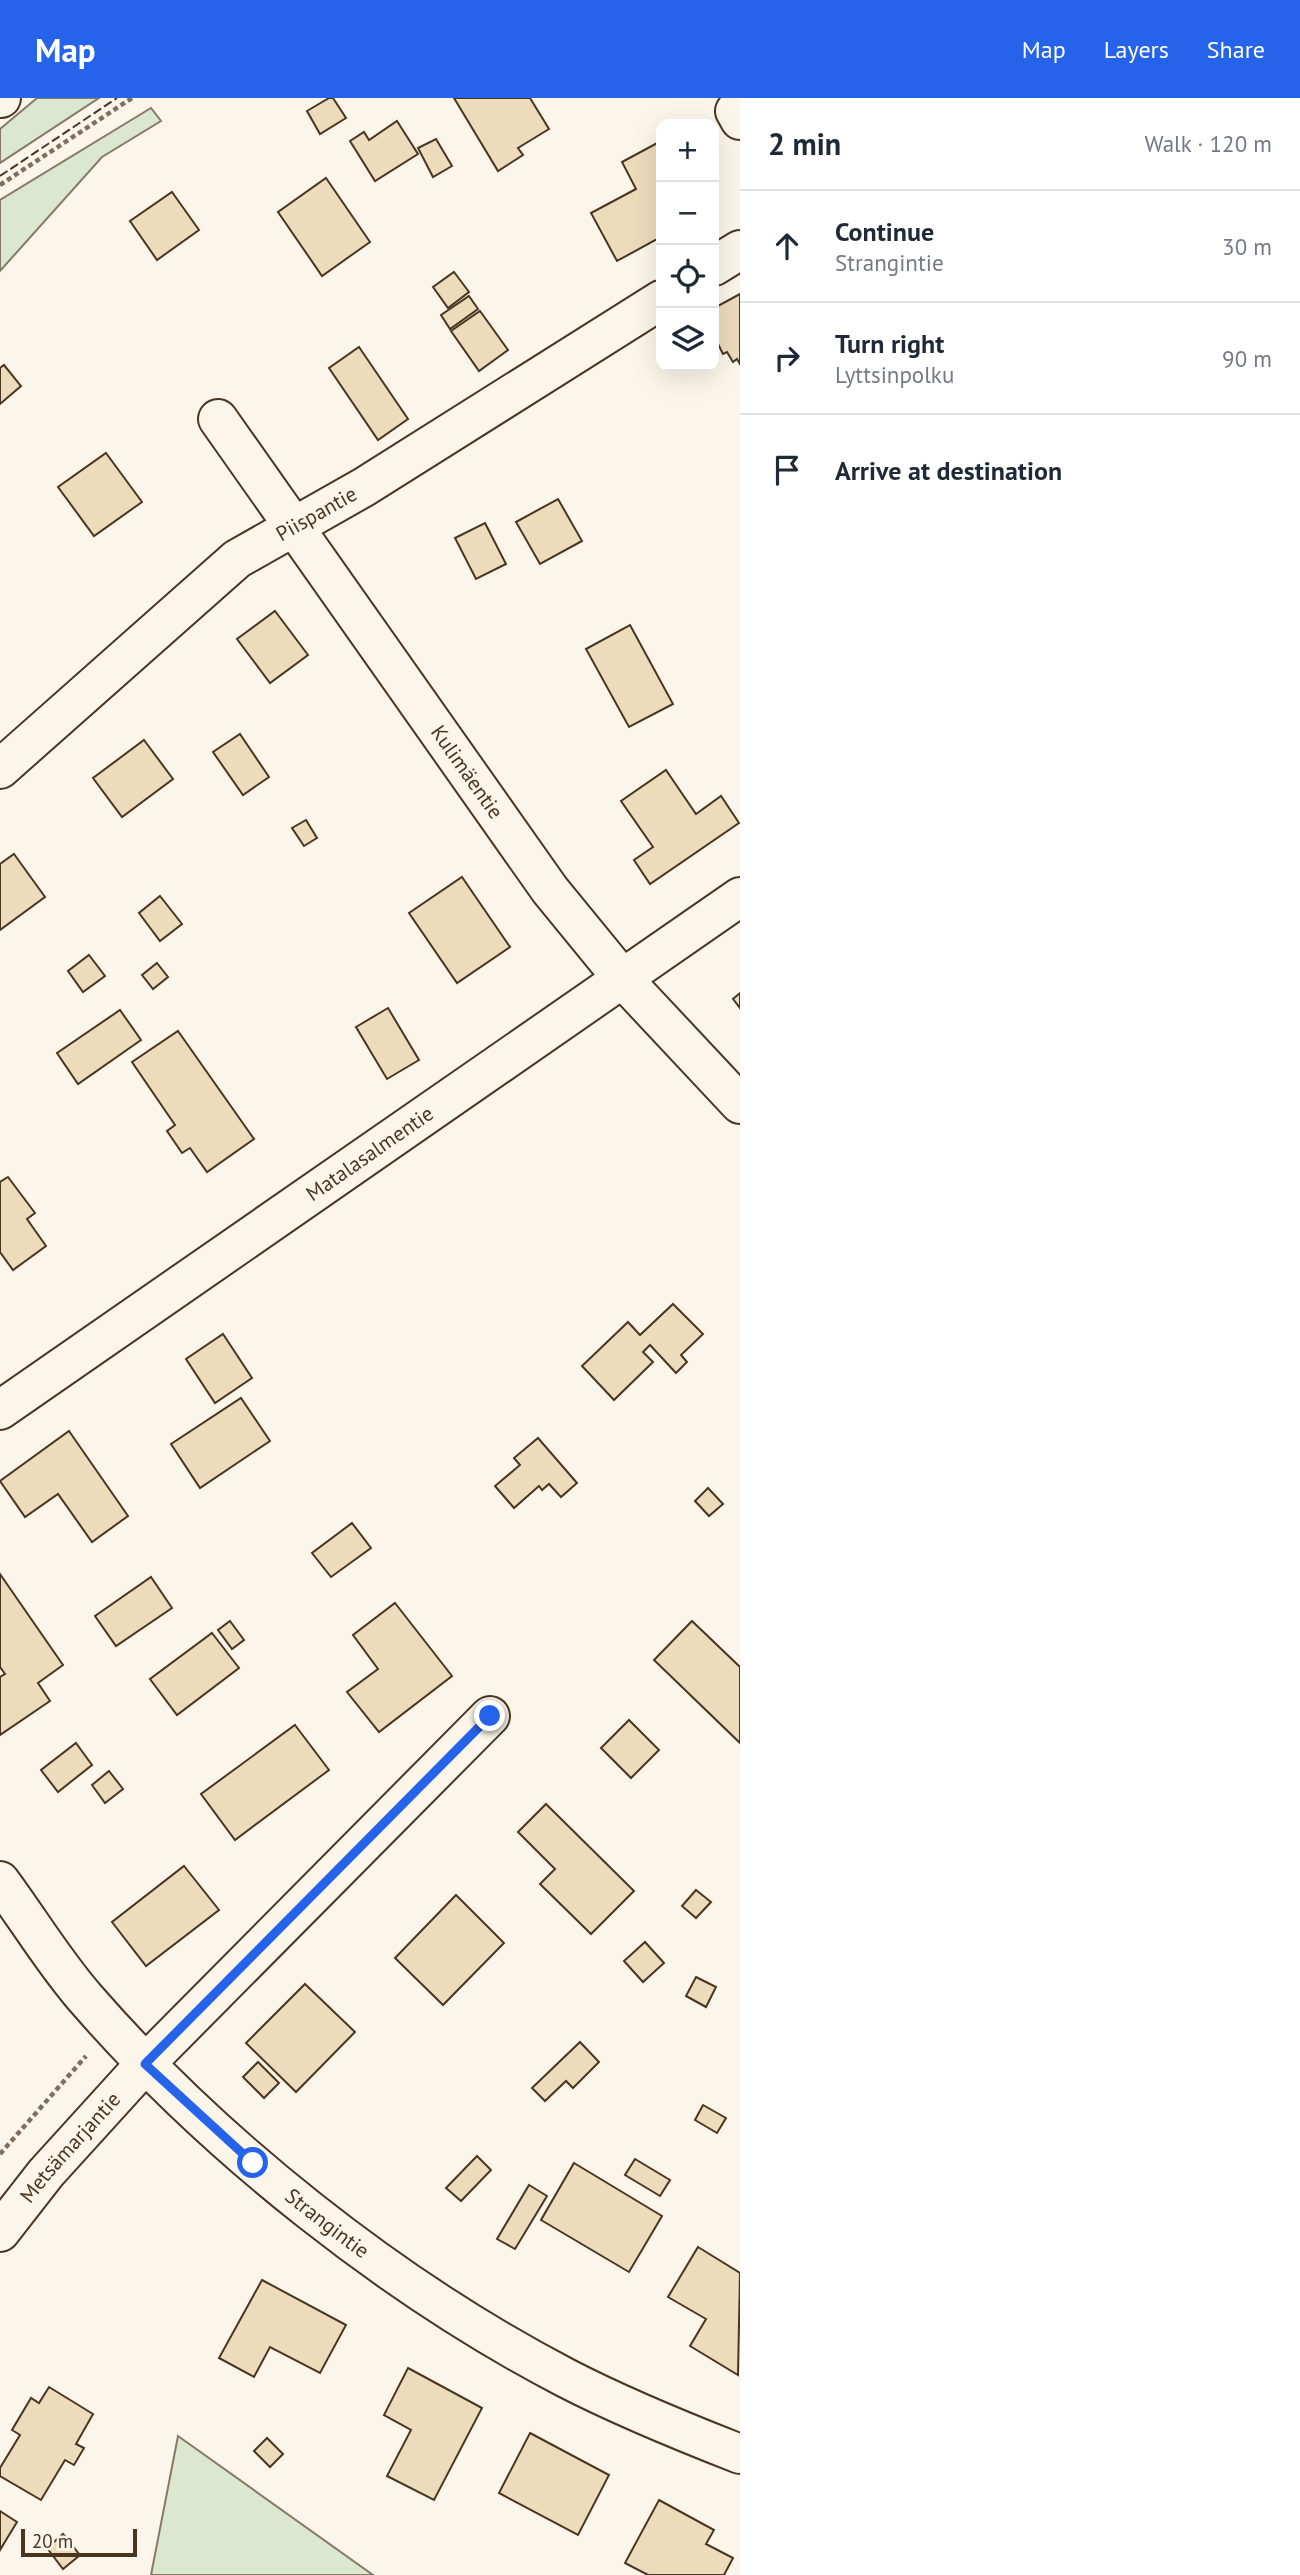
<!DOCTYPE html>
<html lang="en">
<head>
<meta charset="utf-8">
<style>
	body { margin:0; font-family:"PT Sans",sans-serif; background:#f2f2f3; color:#1f2937 }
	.controls { position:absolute; right:21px; top:21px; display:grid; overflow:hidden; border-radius:14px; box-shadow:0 7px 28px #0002 }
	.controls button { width:63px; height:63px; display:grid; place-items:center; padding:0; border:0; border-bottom:2px solid #e0e1e3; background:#fff; color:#1f2937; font:35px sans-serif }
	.scale { position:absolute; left:21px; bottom:18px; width:116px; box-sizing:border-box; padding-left:7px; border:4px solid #4a3520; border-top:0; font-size:19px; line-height:24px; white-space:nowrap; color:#4a3520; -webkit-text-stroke:5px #fbf6e9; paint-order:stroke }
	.stop { position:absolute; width:21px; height:21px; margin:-16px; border:5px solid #2563eb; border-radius:50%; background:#fff }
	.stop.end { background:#2563eb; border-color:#fff; box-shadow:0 2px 7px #0008 }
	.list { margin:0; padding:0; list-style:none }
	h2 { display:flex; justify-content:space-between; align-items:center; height:91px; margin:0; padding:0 28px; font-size:30px }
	h2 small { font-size:23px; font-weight:400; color:#747a83 }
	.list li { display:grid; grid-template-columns:46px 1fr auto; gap:21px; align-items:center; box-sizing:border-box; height:112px; padding:0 28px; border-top:2px solid #e0e1e3 }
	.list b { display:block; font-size:26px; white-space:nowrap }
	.list p { margin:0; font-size:23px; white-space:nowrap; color:#747a83 }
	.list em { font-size:23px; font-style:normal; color:#747a83 }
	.icon { flex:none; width:38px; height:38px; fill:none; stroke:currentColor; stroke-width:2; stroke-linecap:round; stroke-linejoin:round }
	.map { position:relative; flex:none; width:740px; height:2477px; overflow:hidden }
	header { display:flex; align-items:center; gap:42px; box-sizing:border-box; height:98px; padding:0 35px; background:#2563eb; color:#fff }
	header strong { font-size:33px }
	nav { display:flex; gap:38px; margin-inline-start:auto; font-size:24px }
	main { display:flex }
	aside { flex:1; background:#fff }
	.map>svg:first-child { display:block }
</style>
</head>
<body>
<header>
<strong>Map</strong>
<nav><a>Map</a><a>Layers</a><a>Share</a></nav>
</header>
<main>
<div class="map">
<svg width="740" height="2477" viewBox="0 0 740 2477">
	<rect width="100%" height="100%" fill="#fbf6e9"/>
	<g fill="#dce7d0" stroke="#887966" stroke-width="2">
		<polygon points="37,0 99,0 0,65 0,31"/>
		<polygon points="151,10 161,23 102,59 0,173 0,102"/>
		<polygon points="178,2338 373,2477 151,2477"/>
	</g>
	<g fill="#ecdcbc" stroke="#4a3520" stroke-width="2">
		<polygon points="329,0 333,0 346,20 320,36 307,13"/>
		<polygon points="454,0 530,0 549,31 518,50 523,57 498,73"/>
		<polygon points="397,23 418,56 375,83 350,43 364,34 369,42"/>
		<polygon points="436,41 452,68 433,79 418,50"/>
		<polygon points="661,43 661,139 617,163 591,115 636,91 622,64"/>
		<polygon points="326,80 370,144 322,178 278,114"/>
		<polygon points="172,94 199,132 157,162 130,123"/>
		<polygon points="454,174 469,194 448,210 433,189"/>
		<polygon points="740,196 740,266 737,261 733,264 727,254 723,256 714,238 714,210"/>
		<polygon points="469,198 478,211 450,231 441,217"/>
		<polygon points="480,213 508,252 479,273 451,233"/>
		<polygon points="359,249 408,321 378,342 329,270"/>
		<polygon points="4,267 21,288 0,306 0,270"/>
		<polygon points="106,355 142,404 94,438 58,389"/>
		<polygon points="558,401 582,443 540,466 516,424"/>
		<polygon points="485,425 506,466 476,481 455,440"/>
		<polygon points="275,513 308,557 270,585 237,541"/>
		<polygon points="630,527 673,606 629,629 586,551"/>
		<polygon points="240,636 269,679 243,697 213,654"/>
		<polygon points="144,642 173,681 122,719 93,680"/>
		<polygon points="666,672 696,716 721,698 739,725 650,786 634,762 653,749 621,703"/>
		<polygon points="306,722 317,740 304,748 292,730"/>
		<polygon points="14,756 45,799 0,832 0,766"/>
		<polygon points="462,779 510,849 457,885 409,815"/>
		<polygon points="160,798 182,826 160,843 139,815"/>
		<polygon points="89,857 105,878 83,894 68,873"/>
		<polygon points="157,865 168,879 153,891 142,877"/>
		<polygon points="740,895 740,910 733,901"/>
		<polygon points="388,910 419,962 387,981 356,929"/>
		<polygon points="120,912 141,942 78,986 57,955"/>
		<polygon points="178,933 254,1041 207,1074 190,1050 182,1055 167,1033 175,1027 132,964"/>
		<polygon points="8,1079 35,1115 27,1121 46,1148 13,1172 0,1154 0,1084"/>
		<polygon points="673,1206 703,1236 681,1257 687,1264 676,1275 650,1247 643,1254 653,1264 614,1302 582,1268 628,1224 640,1237"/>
		<polygon points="223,1236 252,1280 215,1305 186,1261"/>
		<polygon points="241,1300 270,1343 200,1390 171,1346"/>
		<polygon points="69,1333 128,1418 92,1444 58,1396 25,1419 0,1383"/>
		<polygon points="538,1340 577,1385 561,1399 549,1386 542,1392 539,1388 514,1410 495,1388 520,1367 514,1360"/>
		<polygon points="708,1390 723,1406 709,1418 695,1403"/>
		<polygon points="352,1425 371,1450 331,1479 312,1455"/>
		<polygon points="0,1476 63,1567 38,1585 50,1603 0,1637 0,1579 5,1576 0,1569"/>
		<polygon points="151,1479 172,1510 116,1548 95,1518"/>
		<polygon points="395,1505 452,1578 379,1634 347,1594 378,1571 353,1537"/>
		<polygon points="230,1523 244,1542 232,1551 218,1532"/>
		<polygon points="692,1523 740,1569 740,1645 654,1562"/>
		<polygon points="212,1535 239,1570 177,1617 150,1581"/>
		<polygon points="629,1622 659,1652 631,1680 601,1650"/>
		<polygon points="295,1627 329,1672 235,1742 201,1696"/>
		<polygon points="76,1645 92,1667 58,1694 41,1672"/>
		<polygon points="109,1673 123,1691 105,1705 92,1687"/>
		<polygon points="546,1706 634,1793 591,1836 540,1786 555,1771 518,1734"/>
		<polygon points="184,1768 219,1812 146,1868 112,1824"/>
		<polygon points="696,1792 711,1804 696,1820 682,1808"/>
		<polygon points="456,1797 504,1845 443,1907 395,1860"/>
		<polygon points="645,1844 664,1865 643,1884 624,1863"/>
		<polygon points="696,1879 716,1889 706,1909 686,1898"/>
		<polygon points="305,1886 355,1934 296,1994 246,1945"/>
		<polygon points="580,1944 599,1964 573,1990 566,1983 545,2003 532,1990"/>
		<polygon points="258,1964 279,1985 264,2000 243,1979"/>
		<polygon points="703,2007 726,2020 717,2035 695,2022"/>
		<polygon points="477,2058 491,2072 461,2103 446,2090"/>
		<polygon points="635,2061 670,2082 660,2098 625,2077"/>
		<polygon points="574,2065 662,2118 629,2174 541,2122"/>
		<polygon points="529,2087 547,2098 515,2151 497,2141"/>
		<polygon points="698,2149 740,2175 738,2277 690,2248 706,2221 668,2199"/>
		<polygon points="262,2182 346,2227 320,2275 270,2249 254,2279 219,2260"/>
		<polygon points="408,2270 482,2310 434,2402 387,2378 411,2332 384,2317"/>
		<polygon points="49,2289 93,2316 76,2346 84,2350 74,2367 65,2362 41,2402 0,2378 0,2370 20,2337 12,2332 31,2300 39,2305"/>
		<polygon points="530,2335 609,2377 578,2437 499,2395"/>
		<polygon points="267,2340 283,2356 270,2369 254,2353"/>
		<polygon points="659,2402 714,2432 706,2446 733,2460 724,2477 648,2477 625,2465"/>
		<polygon points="0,2413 17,2424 0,2452"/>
		<polygon points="63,2436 80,2457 63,2471 47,2450"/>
	</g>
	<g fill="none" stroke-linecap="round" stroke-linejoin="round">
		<g stroke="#4a3520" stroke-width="42">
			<g id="minor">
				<polyline points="735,13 740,22"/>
				<polyline points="714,168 740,152"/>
				<path id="s1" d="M218 321 550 792 622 880 740 1006"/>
				<path id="s2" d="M0 671 237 461 364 389 661 202"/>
				<path id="s3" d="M0 1312 740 799"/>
				<path id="s4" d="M0 1783C29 1822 55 1866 87 1902 215 2049 393 2190 566 2280 622 2309 681 2333 740 2356"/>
				<path id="s5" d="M0 2134 46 2075 145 1966 490 1618"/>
			</g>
		</g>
		<g stroke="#4a3520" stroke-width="42">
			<polyline id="highway" points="0,0 1,0"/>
		</g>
		<g stroke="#7f6f5c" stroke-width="4.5" stroke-dasharray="5 3.5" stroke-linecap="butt">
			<polyline points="0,87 132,0"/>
			<polyline points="0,2056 86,1958"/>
		</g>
		<use href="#minor" stroke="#fbf6e9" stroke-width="38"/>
		<use href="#highway" stroke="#fbf6e9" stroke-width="38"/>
		<polyline stroke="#4a3520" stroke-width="2" stroke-dasharray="9 3.5" stroke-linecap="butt" points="0,78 117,0"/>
	</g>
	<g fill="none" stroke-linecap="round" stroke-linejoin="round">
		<polyline stroke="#2563eb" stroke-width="9" points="253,2065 145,1966 490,1618"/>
	</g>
	<g text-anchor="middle" stroke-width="5" stroke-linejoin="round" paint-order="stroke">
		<g font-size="21" fill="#4a3520" stroke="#fbf6e9">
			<text dy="7" stroke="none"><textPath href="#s2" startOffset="408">Piispantie</textPath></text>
			<text dy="7" stroke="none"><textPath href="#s1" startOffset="432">Kulimäentie</textPath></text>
			<text dy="7" stroke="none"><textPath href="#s3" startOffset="450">Matalasalmentie</textPath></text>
			<text dy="7" stroke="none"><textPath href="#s5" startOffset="110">Metsämarjantie</textPath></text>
			<text dy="7" stroke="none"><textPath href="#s4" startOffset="476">Strangintie</textPath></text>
		</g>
	</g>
</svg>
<div class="controls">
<button>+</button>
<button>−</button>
<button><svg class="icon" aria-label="locate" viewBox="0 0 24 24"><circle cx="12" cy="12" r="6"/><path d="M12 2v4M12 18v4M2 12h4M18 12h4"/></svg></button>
<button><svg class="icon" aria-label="layers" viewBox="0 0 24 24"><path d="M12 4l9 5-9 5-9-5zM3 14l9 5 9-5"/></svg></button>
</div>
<div class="scale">20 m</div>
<div class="stop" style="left:253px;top:2065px"></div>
<div class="stop end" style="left:490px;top:1618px"></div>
</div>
<aside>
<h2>2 min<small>Walk · 120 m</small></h2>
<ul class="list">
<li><svg class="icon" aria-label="ahead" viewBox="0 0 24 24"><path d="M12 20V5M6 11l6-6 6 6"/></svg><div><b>Continue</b><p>Strangintie</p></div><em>30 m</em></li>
<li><svg class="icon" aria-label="right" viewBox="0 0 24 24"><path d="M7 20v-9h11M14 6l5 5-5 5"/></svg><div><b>Turn right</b><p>Lyttsinpolku</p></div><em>90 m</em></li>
<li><svg class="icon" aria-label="arrive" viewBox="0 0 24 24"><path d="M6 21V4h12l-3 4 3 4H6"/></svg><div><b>Arrive at destination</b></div></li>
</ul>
</aside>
</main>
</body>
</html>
